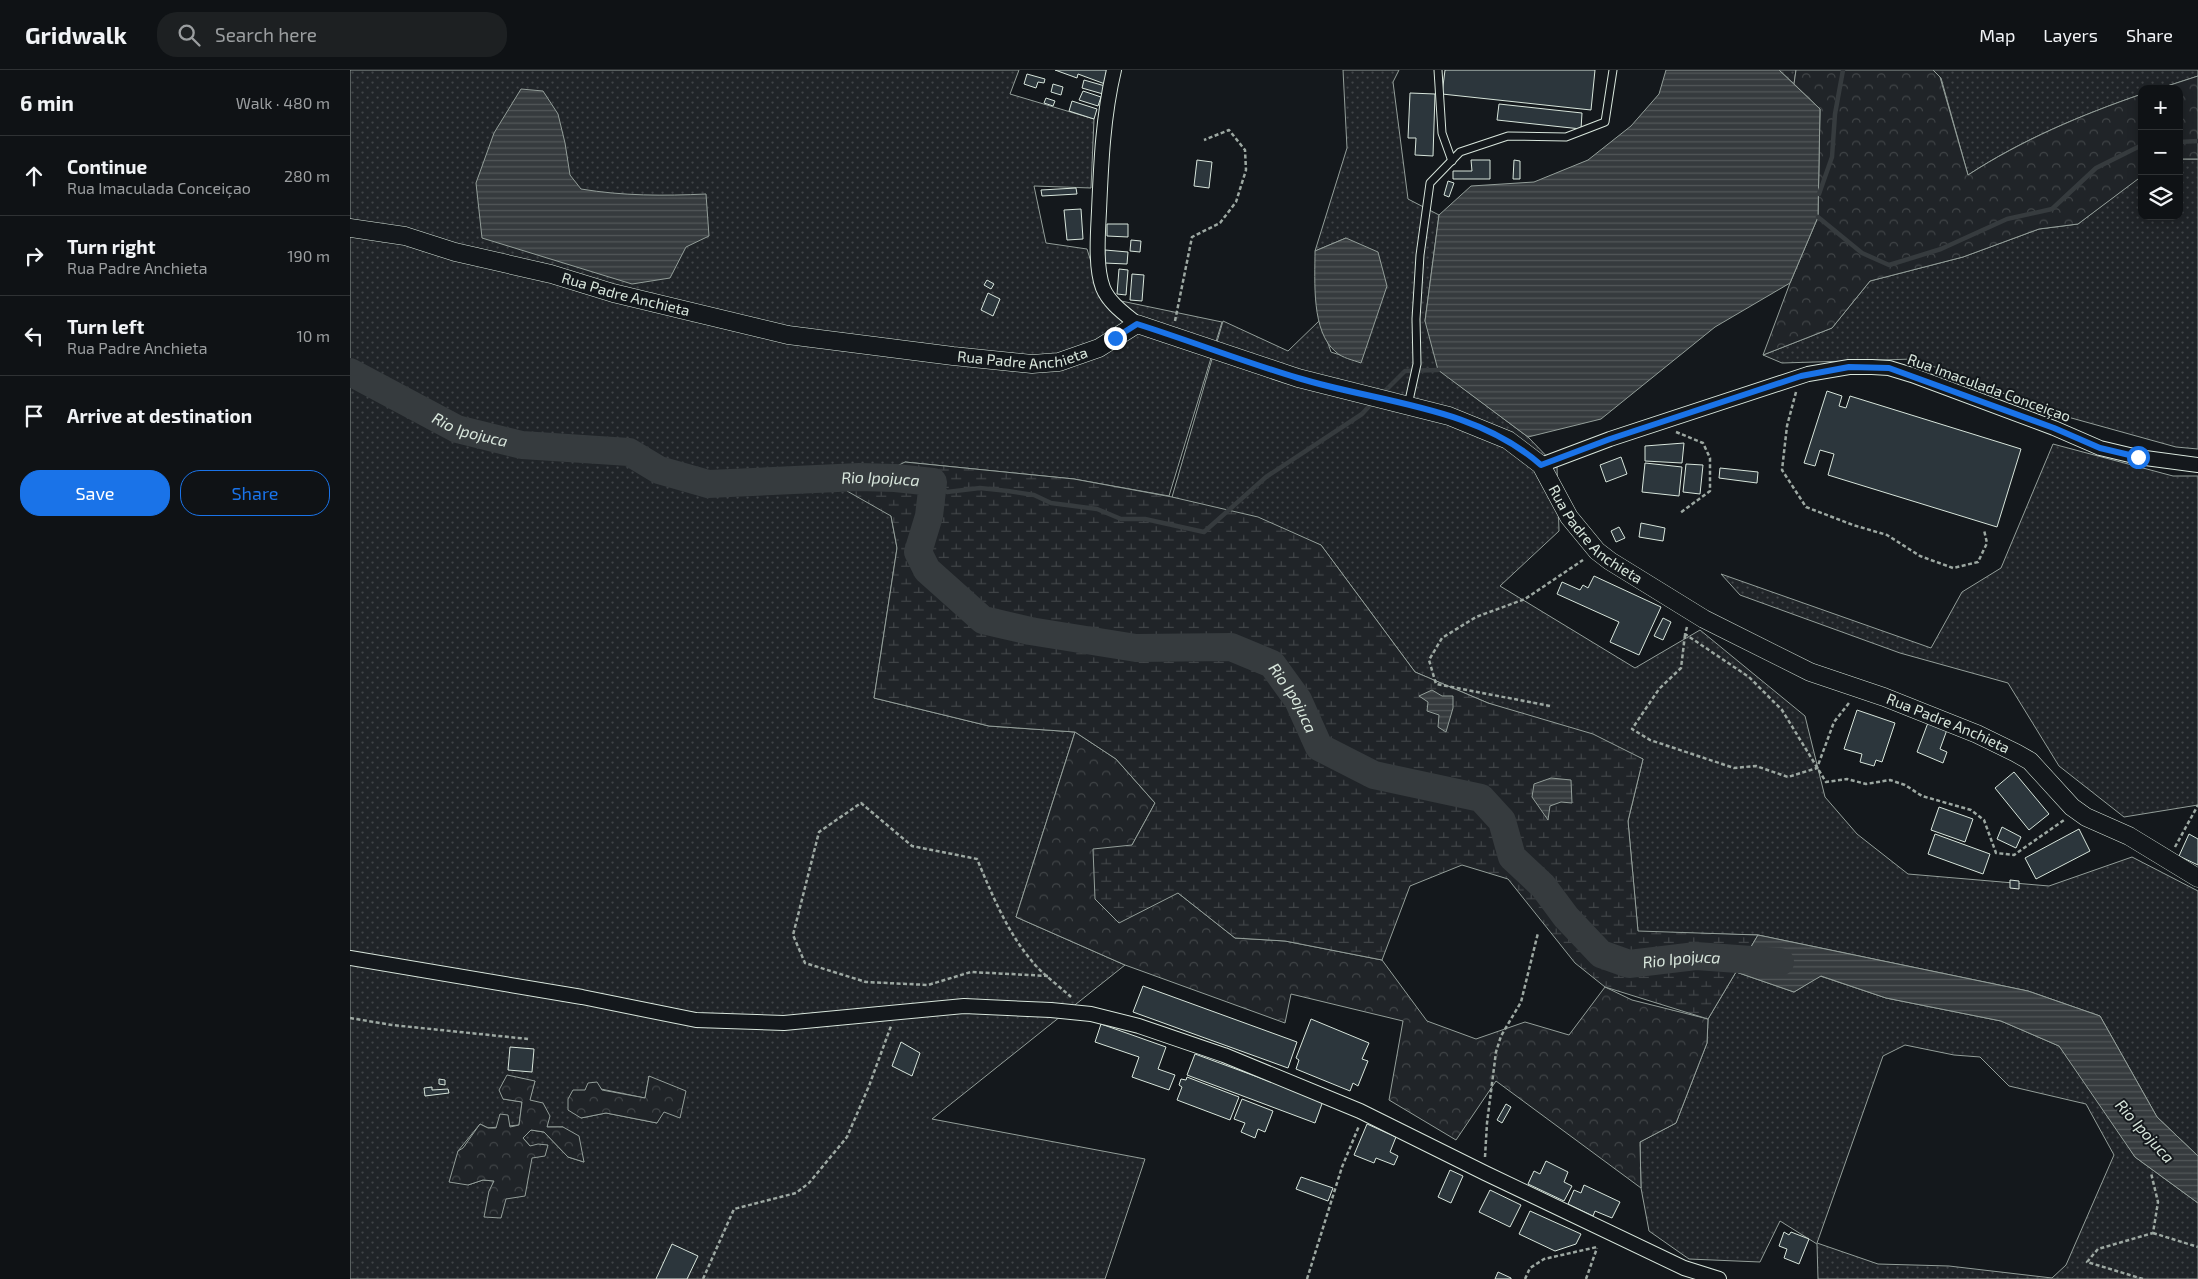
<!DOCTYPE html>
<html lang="en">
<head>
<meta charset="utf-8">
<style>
	body { margin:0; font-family:"Exo 2",sans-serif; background:#1d2022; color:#f1f3f6 }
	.controls { position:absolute; right:15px; top:15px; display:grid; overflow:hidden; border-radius:10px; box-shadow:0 2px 12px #0003 }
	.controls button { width:45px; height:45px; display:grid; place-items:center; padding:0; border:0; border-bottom:1px solid #2f3234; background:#0f1215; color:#f1f3f6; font:25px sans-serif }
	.stop { position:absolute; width:15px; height:15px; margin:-11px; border:4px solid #1a73e8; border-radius:50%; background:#fff }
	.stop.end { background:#1a73e8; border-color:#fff; box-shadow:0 1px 5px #0008 }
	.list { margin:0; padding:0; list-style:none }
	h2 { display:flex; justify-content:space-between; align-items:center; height:65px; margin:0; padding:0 20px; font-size:21px }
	h2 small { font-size:16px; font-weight:400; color:#9b9ea0 }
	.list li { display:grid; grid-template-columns:32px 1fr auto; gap:15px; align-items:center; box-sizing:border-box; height:80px; padding:0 20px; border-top:1px solid #2f3234 }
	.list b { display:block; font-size:19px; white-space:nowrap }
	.list p { margin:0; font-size:16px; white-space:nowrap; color:#9b9ea0 }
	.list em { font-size:16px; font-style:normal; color:#9b9ea0 }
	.actions { display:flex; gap:10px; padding:15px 20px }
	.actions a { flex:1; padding:11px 0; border:1px solid #1a73e8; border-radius:20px; text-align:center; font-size:18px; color:#1a73e8 }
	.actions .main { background:#1a73e8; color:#fff }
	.icon { flex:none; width:28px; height:28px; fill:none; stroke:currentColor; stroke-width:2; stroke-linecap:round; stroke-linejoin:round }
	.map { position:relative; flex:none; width:1848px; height:1209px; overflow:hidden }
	header { display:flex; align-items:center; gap:30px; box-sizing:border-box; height:70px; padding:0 25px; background:#0f1215; border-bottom:1px solid #2f3234 }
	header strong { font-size:24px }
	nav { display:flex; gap:28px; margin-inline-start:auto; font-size:18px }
	.search { width:350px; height:45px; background:#1d2022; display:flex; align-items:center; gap:12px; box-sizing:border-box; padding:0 18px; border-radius:20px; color:#9b9ea0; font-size:19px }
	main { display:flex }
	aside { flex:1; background:#0f1215 }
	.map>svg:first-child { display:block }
</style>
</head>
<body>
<header>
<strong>Gridwalk</strong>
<div class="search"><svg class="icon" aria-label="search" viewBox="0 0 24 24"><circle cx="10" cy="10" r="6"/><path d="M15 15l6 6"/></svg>Search here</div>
<nav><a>Map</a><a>Layers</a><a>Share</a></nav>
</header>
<main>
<aside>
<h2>6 min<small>Walk · 480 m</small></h2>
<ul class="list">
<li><svg class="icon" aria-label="ahead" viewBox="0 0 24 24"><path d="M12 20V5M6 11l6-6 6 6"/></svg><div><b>Continue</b><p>Rua Imaculada Conceiçao</p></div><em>280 m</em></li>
<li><svg class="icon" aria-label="right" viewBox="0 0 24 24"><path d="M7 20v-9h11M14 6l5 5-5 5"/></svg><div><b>Turn right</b><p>Rua Padre Anchieta</p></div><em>190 m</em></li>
<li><svg class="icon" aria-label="left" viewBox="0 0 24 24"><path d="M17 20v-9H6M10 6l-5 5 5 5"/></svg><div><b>Turn left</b><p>Rua Padre Anchieta</p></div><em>10 m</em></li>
<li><svg class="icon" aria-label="arrive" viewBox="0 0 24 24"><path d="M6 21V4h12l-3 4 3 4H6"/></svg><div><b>Arrive at destination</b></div></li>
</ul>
<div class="actions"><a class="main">Save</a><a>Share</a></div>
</aside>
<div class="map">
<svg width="1848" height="1209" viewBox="0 0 1848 1209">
	<defs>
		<pattern id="green-dots" width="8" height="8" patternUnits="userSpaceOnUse" patternTransform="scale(1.25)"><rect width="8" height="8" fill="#202428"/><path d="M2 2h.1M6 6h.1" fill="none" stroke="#404447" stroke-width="1.8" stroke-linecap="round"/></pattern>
		<pattern id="forest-crowns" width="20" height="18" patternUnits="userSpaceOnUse" patternTransform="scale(1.25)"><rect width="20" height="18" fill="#202428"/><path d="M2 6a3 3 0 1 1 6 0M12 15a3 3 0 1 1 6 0" fill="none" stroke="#404447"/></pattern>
		<pattern id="wetland-marsh" width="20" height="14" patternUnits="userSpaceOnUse" patternTransform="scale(1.25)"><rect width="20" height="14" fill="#202428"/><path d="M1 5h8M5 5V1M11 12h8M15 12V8" fill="none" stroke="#404447"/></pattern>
		<pattern id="water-rules" width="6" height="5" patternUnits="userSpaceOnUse" patternTransform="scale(1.25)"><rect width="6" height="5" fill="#363b3e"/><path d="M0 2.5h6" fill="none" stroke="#525759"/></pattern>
	</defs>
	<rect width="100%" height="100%" fill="#14181c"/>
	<g fill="url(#green-dots)" stroke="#939e99" fill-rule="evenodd">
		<path d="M0 0H669L660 24 744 49 741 118 684 116 696 173 737 179 752 227 872 252 819 426 724 409 555 392 541 446 547 478 524 628 639 656 725 662 666 847 775 895 582 1049 795 1089 755 1209H0ZM299 1006 307 1053 256 1043 231 1048 235 1020 251 1019 295 1028ZM185 1011 179 1031 197 1057H213L234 1092 218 1087 194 1062 181 1060 173 1068 180 1076 156 1129 139 1122 144 1111 133 1110 118 1115 108 1081 130 1054 138 1058 169 1055 172 1032 153 1029Z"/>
		<polygon points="993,0 1049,0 1043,12 1058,129 1089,145 1075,251 1106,313 1178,367 1207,397 1209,461 1150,516 1285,598 1350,560 1455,646 1475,727 1507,764 1558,804 1699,816 1782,787 1848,821 1848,1086 1807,1047 1750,946 1678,921 1408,865 1288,862 1278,751 1293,689 1138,633 1065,602 971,475 822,427 873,251 938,281 970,250 981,282 1011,292 996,168 965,181 997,78"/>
		<polygon points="1429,0 1446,0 1444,14"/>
		<path d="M1583 0H1848V6L1808 19H1792V24C1731 45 1671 70 1618 105L1591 8Z"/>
		<polygon points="1829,89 1848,89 1848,379 1826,377 1707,344 1564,289 1432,293 1413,285 1482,258 1520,211 1613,187 1689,159 1728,154 1792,105 1792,146 1829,146"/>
		<polygon points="1703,374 1823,406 1848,406 1848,735 1774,747 1709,696 1658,613 1550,583 1390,525 1371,504 1581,578 1612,522 1651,498"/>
		<path d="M1386 902 1444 922 1470 906 1536 928 1651 951 1709 976 1741 1017 1785 1087 1848 1133V1209H1468L1467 1174 1430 1151 1410 1192 1339 1189 1299 1161 1291 1118 1290 1072 1326 1053 1357 973 1358 949ZM1555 975 1604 985 1630 987 1659 1016 1736 1034 1764 1085 1716 1195 1702 1208 1599 1196 1528 1194 1467 1173 1533 986Z"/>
	</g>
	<g fill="url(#forest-crowns)" stroke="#939e99">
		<path d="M1446 0H1583L1590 7 1618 105C1672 70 1731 45 1792 24V106L1728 154 1689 159 1613 187 1520 211 1482 258 1413 285 1440 213 1468 147 1470 39 1444 14Z"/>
		<polygon points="1848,6 1848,89 1829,89 1829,19 1808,19"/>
		<polygon points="725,662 766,689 805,733 782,775 828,823 885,868 935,871 1032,890 1077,951 1126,969 1175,952 1219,965 1255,917 1282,930 1358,949 1357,973 1326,1053 1290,1072 1291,1118 1146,1011 1106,1070 1039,1030 1053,951 941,924 935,953 775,895 666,847"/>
		<polygon points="157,1005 185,1011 180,1030 193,1033 200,1046 197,1057 213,1057 229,1066 234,1092 218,1087 194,1062 181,1060 173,1068 180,1076 188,1074 198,1075 195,1086 182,1088 175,1126 156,1129 151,1148 134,1147 139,1121 144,1111 133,1110 118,1115 99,1112 108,1081 113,1078 130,1054 138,1058 146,1058 150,1044 158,1045 160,1057 169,1055 172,1032 153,1029 149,1020"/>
		<polygon points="299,1006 336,1021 330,1048 314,1042 307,1053 256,1043 231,1048 218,1040 218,1029 223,1020 235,1020 238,1013 247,1012 252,1020 295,1028"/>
	</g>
	<polygon fill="url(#wetland-marsh)" stroke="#939e99" points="555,392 724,409 822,427 908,447 971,475 1065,602 1138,633 1243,664 1293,689 1278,751 1288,861 1408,865 1358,949 1255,917 1225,893 1158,809 1112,795 1060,816 1032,890 935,871 885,868 828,823 769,853 745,829 743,779 782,775 805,733 766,689 725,662 639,656 524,628 547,478 541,446 497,421"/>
	<g fill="url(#water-rules)" stroke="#939e99">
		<polygon points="1316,0 1429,0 1470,39 1468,147 1440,213 1365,257 1251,349 1178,367 1088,300 1075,251 1089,145 1121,116 1184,112 1238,90 1281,56 1309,24"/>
		<path d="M171 19 193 21 208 44 215 73 220 105 231 119C273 126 314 126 356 124L359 166 336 177 320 208 282 214 132 168 126 113 144 63Z"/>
		<path d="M996 168 1028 182 1037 216 1011 293C1003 290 992 288 986 282 961 262 965 211 965 181Z"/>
		<polygon points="1082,620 1092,626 1103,626 1103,638 1096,662 1088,657 1089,645 1077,641 1078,632 1069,626"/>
		<polygon points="1201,708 1221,710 1222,733 1211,732 1200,736 1198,750 1182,727 1184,714"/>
		<polygon points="1408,865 1678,921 1750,946 1807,1047 1848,1086 1848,1133 1785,1087 1709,976 1651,951 1536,928 1471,906 1444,922 1386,902"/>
	</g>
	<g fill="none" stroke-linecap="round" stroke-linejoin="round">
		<g stroke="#363b3e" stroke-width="4.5">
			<polyline points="1829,72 1848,71"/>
			<polyline points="1469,124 1482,87 1485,44 1493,0"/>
			<polyline points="1468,147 1512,183 1539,195 1591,179 1657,149 1702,139 1746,98 1792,75"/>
			<polyline points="1032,324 1055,301 1088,300"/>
			<polyline points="583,412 597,422 630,418 658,421 684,425 701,433 747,439 771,449 795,449 854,462 916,407 1012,344 1024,331"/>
		</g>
		<path stroke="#363b3e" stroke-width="28" id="s1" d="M0 302 107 359 172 375 279 382 309 400 358 414 509 407 545 408 583 412 579 446 568 482 577 500 633 550 680 561 786 578 881 577 922 594 948 630 969 677 1024 705 1131 728 1152 751 1162 787 1193 816 1216 847 1251 884 1279 894 1346 886 1430 892"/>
	</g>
	<g fill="#2c363c" stroke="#d8e6dc">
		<polygon points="705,0 760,0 755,14 728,4 727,8"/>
		<polygon points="1095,0 1245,0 1241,40 1092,24"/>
		<polygon points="677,4 695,9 694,13 688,12 686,18 674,14"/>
		<polygon points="734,10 755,16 753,24 732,18"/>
		<polygon points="703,14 713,17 711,25 701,22"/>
		<polygon points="733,21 751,27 748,36 729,30"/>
		<polygon points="1060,23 1085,24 1083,86 1065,85 1066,68 1058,68"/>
		<polygon points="696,28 705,31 703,36 694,33"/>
		<polygon points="722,31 747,39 744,49 719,41"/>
		<polygon points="1149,34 1232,43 1231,59 1147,50"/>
		<polygon points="847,90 862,92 859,118 844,116"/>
		<polygon points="1121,90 1140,90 1140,109 1103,109 1103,101 1122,101"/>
		<polygon points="1164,90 1170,91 1170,109 1163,109"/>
		<polygon points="1098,111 1104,113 1099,127 1094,125"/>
		<polygon points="726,118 727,124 692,126 691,120"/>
		<polygon points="731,139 733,169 717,170 714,140"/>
		<polygon points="757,154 778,154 778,167 757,166"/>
		<polygon points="781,170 791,171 790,182 780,181"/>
		<polygon points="755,180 778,182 777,194 754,193"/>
		<polygon points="769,199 778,200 776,225 767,224"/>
		<polygon points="782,204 794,205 792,231 780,230"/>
		<polygon points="637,210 644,214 641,219 634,215"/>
		<polygon points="638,223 650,229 643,246 631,240"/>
		<polygon points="1477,321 1492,326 1489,336 1496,338 1500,326 1671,379 1647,457 1478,405 1484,384 1470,380 1465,396 1454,393"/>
		<polygon points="1334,373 1332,393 1295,391 1295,376"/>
		<polygon points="1271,387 1277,404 1256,412 1250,395"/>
		<polygon points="1295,393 1332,397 1329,426 1292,422"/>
		<polygon points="1336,394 1353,395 1350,424 1333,422"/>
		<polygon points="1370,398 1408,402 1407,413 1369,408"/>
		<polygon points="1291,453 1315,458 1313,471 1289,467"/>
		<polygon points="1269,457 1275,468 1266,472 1261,461"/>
		<polygon points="1244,506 1311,537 1289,585 1260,572 1269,552 1207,524 1212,512 1230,520 1233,515 1238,518"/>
		<polygon points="1313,548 1321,552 1313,570 1304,566"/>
		<polygon points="1507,640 1545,653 1532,692 1526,690 1524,696 1510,692 1512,684 1494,679"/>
		<polygon points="1579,650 1598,657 1590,679 1597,682 1593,693 1567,682"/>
		<polygon points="1664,702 1699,744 1679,760 1645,718"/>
		<polygon points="1589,737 1623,749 1615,772 1581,760"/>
		<polygon points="1652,757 1671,767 1666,778 1647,769"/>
		<polygon points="1729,759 1740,781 1686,809 1675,788"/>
		<polygon points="1585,764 1640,784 1633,804 1578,784"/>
		<polygon points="1839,764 1848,769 1848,795 1829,786"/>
		<polygon points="1660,810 1669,811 1669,819 1660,818"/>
		<polygon points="793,916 947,972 938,998 783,942"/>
		<polygon points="961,949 1019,973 1012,989 1018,991 1008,1016 1003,1013 1000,1021 946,999 949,990 946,988"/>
		<polygon points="751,954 816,977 808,999 825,1005 819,1020 782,1007 789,987 745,972"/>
		<polygon points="551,972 570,983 562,1006 542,996"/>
		<polygon points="160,977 184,979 182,1002 158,1000"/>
		<polygon points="845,984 973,1031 965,1053 837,1005"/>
		<polygon points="837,1007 889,1027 880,1050 827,1030 832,1017 829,1015 831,1009 836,1010"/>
		<polygon points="89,1009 95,1010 95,1015 89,1014"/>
		<polygon points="82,1017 82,1020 98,1019 99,1023 75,1026 74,1018"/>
		<polygon points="892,1029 923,1041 915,1062 908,1059 905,1068 891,1062 895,1053 884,1049"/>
		<polygon points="1156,1034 1161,1037 1152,1053 1147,1050"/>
		<polygon points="1017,1054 1046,1067 1040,1082 1048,1086 1044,1095 1026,1088 1024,1093 1004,1085"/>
		<polygon points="1196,1091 1218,1102 1214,1112 1222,1116 1214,1131 1178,1114 1184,1101 1190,1104"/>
		<polygon points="1100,1100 1113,1106 1101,1133 1088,1127"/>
		<polygon points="951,1107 983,1118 978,1131 946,1119"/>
		<polygon points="1234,1115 1270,1132 1262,1148 1245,1141 1243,1146 1218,1134 1224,1120 1231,1123"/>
		<polygon points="1140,1120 1171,1135 1160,1157 1129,1142"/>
		<polygon points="1180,1141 1231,1164 1226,1174 1205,1181 1169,1164"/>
		<polygon points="1434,1162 1439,1165 1441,1162 1459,1169 1449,1194 1434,1188 1437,1179 1429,1176"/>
		<polygon points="322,1174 348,1186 337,1209 306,1209"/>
		<polygon points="1148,1202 1161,1208 1161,1209 1145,1209"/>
	</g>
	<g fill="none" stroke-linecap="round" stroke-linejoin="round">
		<g stroke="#d8e6dc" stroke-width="9">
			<g id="service">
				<polyline points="1088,0 1092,63 1102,91"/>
				<polyline points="1058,335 1067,294 1066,249 1070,185 1080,113 1110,82 1158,66 1216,67 1255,52 1263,0"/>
			</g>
		</g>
		<g stroke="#d8e6dc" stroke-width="16">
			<g id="minor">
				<path d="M764 0C753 46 751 94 749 141 748 163 745 197 753 218 759 233 775 244 787 254"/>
				<polyline points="1191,395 1260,369 1458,304 1499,297 1522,297 1539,298 1562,305 1704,358 1750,378 1788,387 1848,395"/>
				<polyline points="0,888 232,927 346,950 434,953 614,936 701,940 741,944 789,956 874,985 1010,1041 1135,1103 1334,1198 1369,1209"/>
			</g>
		</g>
		<g stroke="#d8e6dc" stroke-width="19">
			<g id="tertiary">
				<path id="s2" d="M0 158 55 166 105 182 201 204 263 223 438 265 603 286 682 294 709 292 749 278 787 254 948 308 1099 346 1158 370 1191 395 1219 447 1247 481 1260 491 1354 549 1460 602 1534 627 1627 664 1666 683 1680 691 1722 737 1736 747 1779 766 1848 808"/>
			</g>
		</g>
		<g stroke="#9da8a2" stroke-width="2.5" stroke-dasharray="4 2.5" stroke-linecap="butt">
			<polyline points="825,251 842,167 870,153 886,132 896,100 895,80 879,60 854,70"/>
			<polyline points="1446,322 1437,356 1432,400 1456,437 1503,455 1537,465 1570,486 1603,498 1628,492 1637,473 1634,460"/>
			<polyline points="1326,362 1353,373 1360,388 1360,421 1330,443"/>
			<polyline points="1337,557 1335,564 1399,607 1432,640 1476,712 1497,709 1516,714 1540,710 1555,715 1572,726 1621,740 1634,750 1646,783 1664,785 1714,750"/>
			<polyline points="1335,565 1331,598 1309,619 1282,659 1300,670 1384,698 1406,696 1438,707 1467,698 1484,652 1499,633"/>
			<polyline points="1200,636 1086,614 1079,590 1092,568 1126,547 1175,529 1233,490"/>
			<polyline points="1825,777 1848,735"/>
			<path d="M698 906 621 902 578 915 516 912 455 893 443 865 469 762 511 733 562 776 627 789C642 824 656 860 681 890 692 904 708 915 721 927"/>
			<polyline points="0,948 42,955 178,969"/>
			<polyline points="1135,1087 1137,1053 1146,982 1151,966 1171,932 1188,863"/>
			<polyline points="1803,1163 1848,1177"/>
			<polyline points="353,1209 384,1139 446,1123 459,1113 497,1067 519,1016 541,956"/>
			<polyline points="957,1209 992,1097 1009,1056"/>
			<polyline points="1175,1209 1180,1198 1194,1189 1247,1177"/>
			<polyline points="1236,1209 1247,1178"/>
			<polyline points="1793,1209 1737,1192 1748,1179 1803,1163 1808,1132 1801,1103"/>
		</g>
		<use href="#service" stroke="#14181c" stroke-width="7"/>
		<use href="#minor" stroke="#14181c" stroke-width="14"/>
		<use href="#tertiary" stroke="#14181c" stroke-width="18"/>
	</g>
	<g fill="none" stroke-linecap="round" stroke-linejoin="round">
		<path stroke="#1a73e8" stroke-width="6" d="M765 268 787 254C841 271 894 292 948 308 1030 333 1124 336 1191 395L1260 369 1451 306 1499 297 1539 298 1704 358 1750 378 1788 387"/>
	</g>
	<g text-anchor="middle" stroke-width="4" stroke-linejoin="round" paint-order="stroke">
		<g font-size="15" fill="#d8e6dc" stroke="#14181c">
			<text dy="5" stroke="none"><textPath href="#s2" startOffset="284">Rua Padre Anchieta</textPath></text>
			<text dy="5" stroke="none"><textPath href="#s2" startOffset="688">Rua Padre Anchieta</textPath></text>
			<text transform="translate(1639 318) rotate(20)" y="5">Rua Imaculada Conceiçao</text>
			<text dy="5" stroke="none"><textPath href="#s2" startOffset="1332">Rua Padre Anchieta</textPath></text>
			<text dy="5" stroke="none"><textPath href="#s2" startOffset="1738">Rua Padre Anchieta</textPath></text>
		</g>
		<g font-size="16" font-style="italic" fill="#d8e6dc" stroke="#14181c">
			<text dy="6" stroke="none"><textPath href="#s1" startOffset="134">Rio Ipojuca</textPath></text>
			<text dy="6" stroke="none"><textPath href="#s1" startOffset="554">Rio Ipojuca</textPath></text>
			<text dy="6" stroke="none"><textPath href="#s1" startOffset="1109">Rio Ipojuca</textPath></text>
			<text dy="6" stroke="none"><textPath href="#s1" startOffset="1619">Rio Ipojuca</textPath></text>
			<text transform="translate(1795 1061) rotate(48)" y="6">Rio Ipojuca</text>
		</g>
	</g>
</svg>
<div class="controls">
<button>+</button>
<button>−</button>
<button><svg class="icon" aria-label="layers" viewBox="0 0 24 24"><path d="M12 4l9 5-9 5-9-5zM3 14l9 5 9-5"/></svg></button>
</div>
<div class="stop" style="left:1788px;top:387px"></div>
<div class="stop end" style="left:765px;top:268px"></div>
</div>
</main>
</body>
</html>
